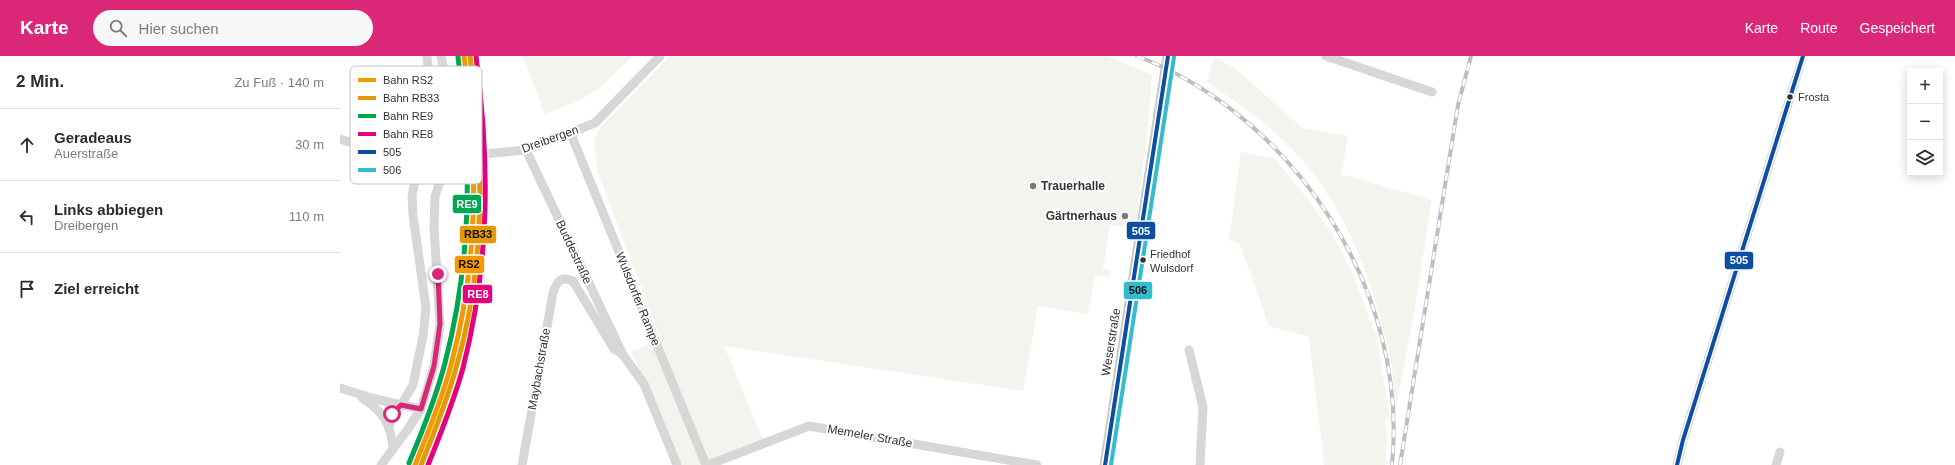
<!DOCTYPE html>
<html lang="de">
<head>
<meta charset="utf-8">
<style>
	body { margin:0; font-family:Arial,sans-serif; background:#f7f7f7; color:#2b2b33 }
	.controls { position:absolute; right:12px; top:12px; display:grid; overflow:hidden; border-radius:0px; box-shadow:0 2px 10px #0003 }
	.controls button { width:36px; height:36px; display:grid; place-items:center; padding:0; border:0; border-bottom:1px solid #e1e1e2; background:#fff; color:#2b2b33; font:20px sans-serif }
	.stop { position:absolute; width:12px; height:12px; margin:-9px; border:3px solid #db2777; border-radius:50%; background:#fff }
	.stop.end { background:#db2777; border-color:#fff; box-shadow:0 1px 4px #0008 }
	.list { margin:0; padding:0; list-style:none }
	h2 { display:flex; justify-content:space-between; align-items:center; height:52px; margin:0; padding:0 16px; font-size:17px }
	h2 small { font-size:13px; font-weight:400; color:#7c7c81 }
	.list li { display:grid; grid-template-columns:26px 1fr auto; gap:12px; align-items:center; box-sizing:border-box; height:72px; padding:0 16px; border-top:1px solid #e1e1e2 }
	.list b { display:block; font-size:15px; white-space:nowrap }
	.list p { margin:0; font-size:13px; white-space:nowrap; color:#7c7c81 }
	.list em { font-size:13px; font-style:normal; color:#7c7c81 }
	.icon { flex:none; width:22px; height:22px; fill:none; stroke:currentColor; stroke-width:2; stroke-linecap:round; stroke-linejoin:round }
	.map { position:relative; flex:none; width:1615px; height:409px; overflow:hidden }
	header { display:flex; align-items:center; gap:24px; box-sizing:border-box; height:56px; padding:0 20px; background:#db2777; color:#fff }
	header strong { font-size:19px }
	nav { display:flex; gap:22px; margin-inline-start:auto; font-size:14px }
	.search { width:280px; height:36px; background:#f7f7f7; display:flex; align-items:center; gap:10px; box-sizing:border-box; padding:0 14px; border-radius:22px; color:#7c7c81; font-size:15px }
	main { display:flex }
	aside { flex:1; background:#fff }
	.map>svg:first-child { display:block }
</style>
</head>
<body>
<header>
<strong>Karte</strong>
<div class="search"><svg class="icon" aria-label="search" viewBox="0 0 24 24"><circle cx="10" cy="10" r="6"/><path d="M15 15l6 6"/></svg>Hier suchen</div>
<nav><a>Karte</a><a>Route</a><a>Gespeichert</a></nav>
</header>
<main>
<aside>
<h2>2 Min.<small>Zu Fuß · 140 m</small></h2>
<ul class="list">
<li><svg class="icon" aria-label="ahead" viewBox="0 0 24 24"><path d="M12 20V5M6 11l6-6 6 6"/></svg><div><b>Geradeaus</b><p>Auerstraße</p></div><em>30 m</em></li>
<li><svg class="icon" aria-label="left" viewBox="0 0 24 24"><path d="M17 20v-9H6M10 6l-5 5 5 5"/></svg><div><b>Links abbiegen</b><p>Dreibergen</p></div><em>110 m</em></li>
<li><svg class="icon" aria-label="arrive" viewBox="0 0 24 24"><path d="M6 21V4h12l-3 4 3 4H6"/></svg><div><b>Ziel erreicht</b></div></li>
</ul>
</aside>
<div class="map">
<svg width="1615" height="409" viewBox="0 0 1615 409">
	<rect width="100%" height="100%" fill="#fff"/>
	<g fill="#f1f5ed">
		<polygon points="183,0 293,0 260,31 240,44 205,59"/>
		<polygon points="330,0 763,0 775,3 812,19 808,71 795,172 770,169 763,213 771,215 770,221 755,219 748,258 698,250 683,335 384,290 423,384 362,409 340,409 291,295 321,283 257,114 254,84 260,72"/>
		<path d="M874 2 894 11 962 72 1008 80 1001 118 1092 144 1074 257 1055 357C1054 342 1054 327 1052 312 1051 300 1047 288 1044 276 1027 207 998 137 946 87 923 64 894 45 867 26Z"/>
		<polygon points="901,96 934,102 959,132 990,174 1013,218 1037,282 1050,363 1045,363 1047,387 1045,409 984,409 969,281 929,270 899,186 889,184"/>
	</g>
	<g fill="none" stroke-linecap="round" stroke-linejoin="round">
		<g stroke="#d7d7d7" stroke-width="9">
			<path d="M101 0C103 9 105 18 106 27 109 53 104 80 117 103"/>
			<polyline points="986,0 1092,36"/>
			<polyline points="230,76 366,409"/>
			<polyline points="0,83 78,109"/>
			<polyline points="186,94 283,299 304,328 337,409"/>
			<polyline points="849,294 863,351 860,409"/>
			<polyline points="0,332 35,343 81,353"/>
			<path d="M22 342C43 355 51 368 53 393"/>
			<polyline points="49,370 53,358 61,349 73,329 83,280 86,252 73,159 72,140 78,109 90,71 91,56 87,0"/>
			<polyline points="41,409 68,373 81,353 94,310 100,268 94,171 95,141 103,116 112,106 124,100 186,94 255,67 320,0"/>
			<path d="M182 409 213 237C217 225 221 220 233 225L274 293 282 298"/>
			<polyline points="368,409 469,370 697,409"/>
			<polyline points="1337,409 1343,384 1463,0"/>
			<polyline points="1436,409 1440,396"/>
		</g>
		<polyline stroke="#cacaca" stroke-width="11" points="765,409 828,0"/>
		<g stroke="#bebebe" stroke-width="4">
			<g id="rail">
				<path d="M797 0C957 62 1069 237 1052 409"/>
				<polyline points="1060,409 1118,49 1131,0"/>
			</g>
		</g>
		<use href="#rail" stroke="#fff" stroke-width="2.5" stroke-dasharray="8" stroke-linecap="butt"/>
		<g stroke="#fff" stroke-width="7">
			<g id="bus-1">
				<polyline points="765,409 828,0"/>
				<polyline points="1337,409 1343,384 1463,0"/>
			</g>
		</g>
		<g stroke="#fff" stroke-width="7">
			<polyline id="bus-2" points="771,409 834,1"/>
		</g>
		<use href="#bus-1" stroke="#0b4ea2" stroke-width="4"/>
		<use href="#bus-2" stroke="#34bbd0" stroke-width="4"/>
		<g stroke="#fff" stroke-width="8">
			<path id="rail-1" d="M75 409C88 376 102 344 111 309 139 205 138 106 124 0"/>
		</g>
		<g stroke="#fff" stroke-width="8">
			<path id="rail-2" d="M81 409C94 377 107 345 116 312 146 210 144 104 130 0"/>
		</g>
		<g stroke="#fff" stroke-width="8">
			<path id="rail-3" d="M69 407C83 374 96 341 105 307 132 202 132 107 118 1"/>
		</g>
		<g stroke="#fff" stroke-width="8">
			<path id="rail-4" d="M88 409C101 377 114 345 123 312 150 206 150 108 136 0"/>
		</g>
		<use href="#rail-1" stroke="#f59903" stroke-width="5"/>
		<use href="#rail-2" stroke="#e39a05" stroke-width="5"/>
		<use href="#rail-3" stroke="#00a651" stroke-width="5"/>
		<use href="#rail-4" stroke="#e5007d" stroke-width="5"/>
	</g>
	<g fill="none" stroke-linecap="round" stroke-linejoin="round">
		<polyline stroke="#db2777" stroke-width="5" points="52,358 61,349 81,353 94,310 100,268 98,218"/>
	</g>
	<g fill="#333" stroke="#fff" stroke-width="1.5">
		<circle cx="1450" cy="41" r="3.5"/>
		<circle cx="803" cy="204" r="3.5"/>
	</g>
	<g fill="#7a7a7a" stroke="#fff" stroke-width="1.5">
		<circle cx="693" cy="130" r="4"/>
		<circle cx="785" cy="160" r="4"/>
	</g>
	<g text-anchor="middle" stroke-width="4" stroke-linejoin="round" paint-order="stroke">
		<g font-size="11" fill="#333" stroke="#fff" text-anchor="start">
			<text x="1458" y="45">Frosta</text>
			<text x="810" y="202">Friedhof<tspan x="810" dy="14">Wulsdorf</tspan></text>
		</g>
		<g font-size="12" fill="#333" stroke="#fff">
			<text transform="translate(210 83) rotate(-20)" y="4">Dreibergen</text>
			<text transform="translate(234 196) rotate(65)" y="4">Buddestraße</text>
			<text transform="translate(298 243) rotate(68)" y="4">Wulsdorfer Rampe</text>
			<text transform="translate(771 286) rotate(-81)" y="4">Weserstraße</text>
			<text transform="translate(199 313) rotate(-80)" y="4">Maybachstraße</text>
			<text transform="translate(530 380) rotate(10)" y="4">Memeler Straße</text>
		</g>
		<g font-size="12" font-weight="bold" fill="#333" stroke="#fff" text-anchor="start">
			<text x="701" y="134">Trauerhalle</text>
			<text x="777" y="164" text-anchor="end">Gärtnerhaus</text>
		</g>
	</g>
	<rect x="10" y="10" width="132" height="118" rx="6" fill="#fff" stroke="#c2c2c2" stroke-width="1"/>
	<rect x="18" y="22" width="18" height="4" fill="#f59903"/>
	<rect x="18" y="40" width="18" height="4" fill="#e39a05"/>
	<rect x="18" y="58" width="18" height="4" fill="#00a651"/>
	<rect x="18" y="76" width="18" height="4" fill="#e5007d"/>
	<rect x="18" y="94" width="18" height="4" fill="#0b4ea2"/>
	<rect x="18" y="112" width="18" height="4" fill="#34bbd0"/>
	<g font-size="11" fill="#333">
		<text x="43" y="28">Bahn RS2</text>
		<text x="43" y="46">Bahn RB33</text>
		<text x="43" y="64">Bahn RE9</text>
		<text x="43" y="82">Bahn RE8</text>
		<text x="43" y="100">505</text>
		<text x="43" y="118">506</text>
	</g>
	<g stroke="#fff" stroke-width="1.5">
		<rect x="112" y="138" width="30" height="20" rx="4" fill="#00a651"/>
		<rect x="786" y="165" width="30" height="19" rx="4" fill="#0b4ea2"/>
		<rect x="119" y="169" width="38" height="19" rx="4" fill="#e39a05"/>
		<rect x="1384" y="195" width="30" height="19" rx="4" fill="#0b4ea2"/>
		<rect x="114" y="199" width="31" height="19" rx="4" fill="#f59903"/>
		<rect x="783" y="225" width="30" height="19" rx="4" fill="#34bbd0"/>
		<rect x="122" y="228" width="31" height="20" rx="4" fill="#e5007d"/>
	</g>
	<g font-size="11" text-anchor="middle" font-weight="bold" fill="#fff">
		<text x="127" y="152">RE9</text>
		<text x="801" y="179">505</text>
		<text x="1399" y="208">505</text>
		<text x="138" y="242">RE8</text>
	</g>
	<g font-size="11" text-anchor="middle" font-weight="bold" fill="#111">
		<text x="138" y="182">RB33</text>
		<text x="129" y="212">RS2</text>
		<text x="798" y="238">506</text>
	</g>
</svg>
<div class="controls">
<button>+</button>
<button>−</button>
<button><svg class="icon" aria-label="layers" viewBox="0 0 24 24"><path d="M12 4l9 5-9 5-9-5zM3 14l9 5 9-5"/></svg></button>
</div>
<div class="stop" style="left:52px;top:358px"></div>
<div class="stop end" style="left:98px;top:218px"></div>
</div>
</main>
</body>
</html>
